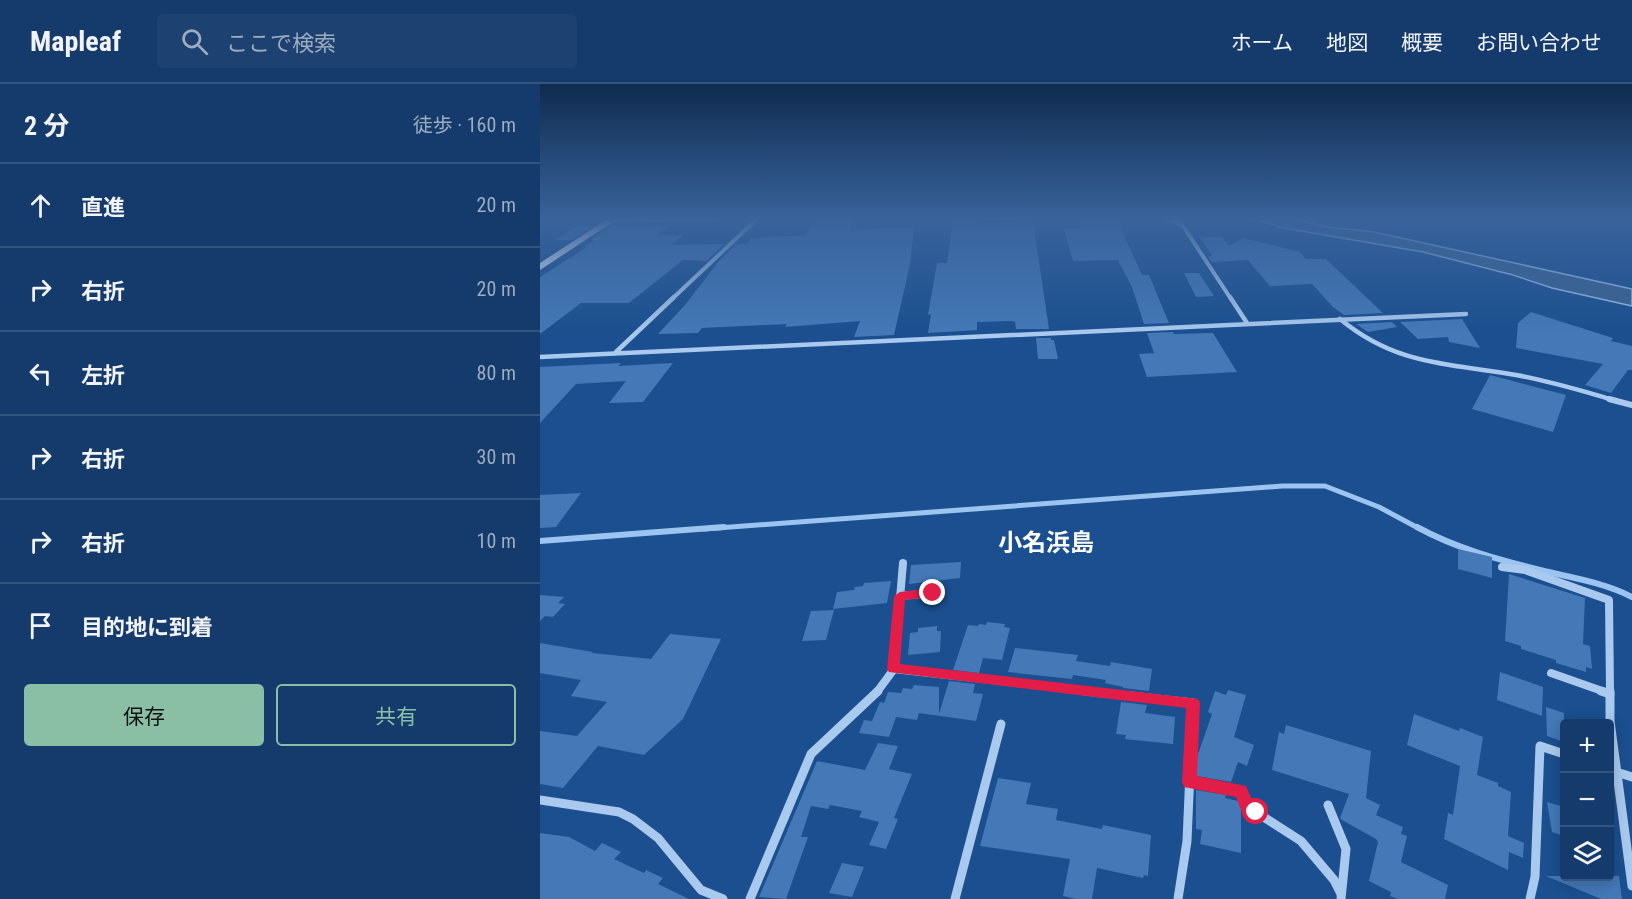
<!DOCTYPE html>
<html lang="ja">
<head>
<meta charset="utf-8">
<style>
	body { margin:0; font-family:"Roboto Condensed","Noto Sans JP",sans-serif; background:#1d4271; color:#f1f3f6 }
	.controls { position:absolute; right:18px; bottom:18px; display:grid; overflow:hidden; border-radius:6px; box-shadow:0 3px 15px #0003 }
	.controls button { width:54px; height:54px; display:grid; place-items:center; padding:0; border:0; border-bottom:2px solid #33557e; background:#143b6b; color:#f1f3f6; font:30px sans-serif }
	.stop { position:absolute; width:18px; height:18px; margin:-14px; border:4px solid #e11d48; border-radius:50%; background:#fff }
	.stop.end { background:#e11d48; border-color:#fff; box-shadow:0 2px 6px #0008 }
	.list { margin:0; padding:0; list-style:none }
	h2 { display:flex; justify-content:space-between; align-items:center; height:78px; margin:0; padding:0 24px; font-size:26px }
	h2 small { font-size:20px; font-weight:400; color:#9dadc1 }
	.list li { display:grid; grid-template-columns:39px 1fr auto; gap:18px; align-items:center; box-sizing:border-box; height:84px; padding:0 24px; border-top:2px solid #33557e }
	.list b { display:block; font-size:22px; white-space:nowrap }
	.list em { font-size:20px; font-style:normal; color:#9dadc1 }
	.actions { display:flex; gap:12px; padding:18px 24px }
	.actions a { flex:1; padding:14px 0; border:2px solid #8abfa5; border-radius:6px; text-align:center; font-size:21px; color:#8abfa5 }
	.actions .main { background:#8abfa5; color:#111 }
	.icon { flex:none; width:33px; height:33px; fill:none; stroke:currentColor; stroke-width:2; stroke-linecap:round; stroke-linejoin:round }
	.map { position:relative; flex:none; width:1092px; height:815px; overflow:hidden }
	header { display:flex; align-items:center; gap:36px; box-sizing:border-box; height:84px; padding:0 30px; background:#143b6b; border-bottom:2px solid #33557e }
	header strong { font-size:28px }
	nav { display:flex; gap:33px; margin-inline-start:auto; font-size:21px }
	.search { width:420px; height:54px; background:#1d4271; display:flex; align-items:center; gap:15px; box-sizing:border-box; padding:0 21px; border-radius:6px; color:#9dadc1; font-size:22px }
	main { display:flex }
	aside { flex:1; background:#143b6b }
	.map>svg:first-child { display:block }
</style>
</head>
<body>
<header>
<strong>Mapleaf</strong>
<div class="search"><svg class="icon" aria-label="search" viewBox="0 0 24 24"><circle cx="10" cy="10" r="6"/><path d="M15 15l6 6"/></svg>ここで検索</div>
<nav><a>ホーム</a><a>地図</a><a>概要</a><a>お問い合わせ</a></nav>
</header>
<main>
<aside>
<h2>2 分<small>徒歩 · 160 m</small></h2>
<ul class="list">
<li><svg class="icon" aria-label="ahead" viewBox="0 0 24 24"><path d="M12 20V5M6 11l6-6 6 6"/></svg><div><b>直進</b></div><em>20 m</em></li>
<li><svg class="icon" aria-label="right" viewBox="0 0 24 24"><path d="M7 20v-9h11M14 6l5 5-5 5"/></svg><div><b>右折</b></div><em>20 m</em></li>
<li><svg class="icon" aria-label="left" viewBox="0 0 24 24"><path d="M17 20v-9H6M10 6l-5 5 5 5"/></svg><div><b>左折</b></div><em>80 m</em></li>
<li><svg class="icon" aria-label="right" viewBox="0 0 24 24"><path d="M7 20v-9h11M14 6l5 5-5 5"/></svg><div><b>右折</b></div><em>30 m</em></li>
<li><svg class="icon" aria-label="right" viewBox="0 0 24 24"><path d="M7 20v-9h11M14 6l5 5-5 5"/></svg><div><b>右折</b></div><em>10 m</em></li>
<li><svg class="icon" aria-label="arrive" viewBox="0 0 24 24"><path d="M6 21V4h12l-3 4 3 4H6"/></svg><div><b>目的地に到着</b></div></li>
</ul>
<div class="actions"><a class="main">保存</a><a>共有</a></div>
</aside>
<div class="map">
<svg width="1092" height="815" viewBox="0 0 1092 815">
	<rect width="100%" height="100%" fill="#1b4f8f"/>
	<polygon fill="#3c6290" stroke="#9cc4f0" stroke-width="1.5" points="712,134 749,134 787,143 834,148 1092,205 1092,222 1012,204 973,191 883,168 744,144"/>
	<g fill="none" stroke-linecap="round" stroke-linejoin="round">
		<polyline stroke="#9cc4f0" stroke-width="5" points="164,445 742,402 785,402 839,423 880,445"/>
		<g stroke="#9cc4f0" stroke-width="6">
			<path d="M877 443C917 465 960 476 1004 487 1034 494 1065 499 1092 513"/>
			<polyline points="0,457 184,443"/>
		</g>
	</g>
	<g fill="#4478b7">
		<polygon points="277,134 315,136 310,146 374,143 370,180 354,251 314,253 320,237 245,243 247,240 162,244 158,249 118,250 145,221 179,177 196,160 207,160 211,154 265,151"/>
		<polygon points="417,134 438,134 437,140 493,138 509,245 476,245 475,238 472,237 437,238 437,246 388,249 391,230 388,231 397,179 407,179 413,137"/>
		<polygon points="537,134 576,134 602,191 609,191 629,239 604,240 592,203 578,176 533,177 524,145 541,145"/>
		<polygon points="38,142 53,142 32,156 15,156"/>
		<polygon points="71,142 129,142 116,151 143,151 131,161 184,160 167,177 143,176 89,219 41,219 0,250 0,193 47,163 44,163 55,156 50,156"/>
		<polygon points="660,153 682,153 689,162 703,154 760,168 766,175 786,175 843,229 804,231 793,223 772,200 730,202 708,176 672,178 668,173 672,171"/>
		<polygon points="644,189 659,189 674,212 656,213"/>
		<polygon points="991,228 1073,254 1071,257 1092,262 1092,286 1088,286 1071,309 1045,301 1063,280 976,264 978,239"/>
		<polygon points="922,235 940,264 909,258 908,253 878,255 860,238"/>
		<polygon points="852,238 857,243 828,248 816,240"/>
		<polygon points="633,248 634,250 673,249 697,288 607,293 599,270 614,269 607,249"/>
		<polygon points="496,254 511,254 511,256 514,256 518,275 498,275"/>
		<polygon points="81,279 78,282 133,279 103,318 69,319 86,297 36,300 0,339 0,283"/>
		<polygon points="950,291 1026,311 1013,348 932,325"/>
		<polygon points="41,409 16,443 0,444 0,411"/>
		<polygon points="918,465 952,473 952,494 918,485"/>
		<polygon points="421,478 420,494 369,500 371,481"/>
		<polygon points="969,490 1045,514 1043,560 1050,562 1052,585 1046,583 1046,588 1016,579 1016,576 981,565 981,562 965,557"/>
		<polygon points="351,497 347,519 293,525 297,508 314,506 315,503 323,502 324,499"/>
		<polygon points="0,511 24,513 18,519 25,520 13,533 5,532 0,537"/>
		<polygon points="294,526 286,556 262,557 271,527"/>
		<polygon points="447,538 465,540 464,543 470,544 462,576 443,574 439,589 413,586 428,541 438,542 439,540 446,541"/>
		<polygon points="397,542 397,547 401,547 400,568 368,571 370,549 378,548 378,544"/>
		<polygon points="130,550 181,555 143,635 104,671 58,662 23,704 0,700 0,647 37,652 67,618 31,612 41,596 0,589 0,559 53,568 52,569 111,575"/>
		<polygon points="475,564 538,571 536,577 570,582 571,578 612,585 609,607 583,604 583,603 565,599 566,596 533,591 532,595 468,588"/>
		<polygon points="960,588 1003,603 1002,632 957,616"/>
		<polygon points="409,597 435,600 433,609 443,610 436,637 379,629 377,636 356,633 349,653 319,649 324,636 332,637 340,618 344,619 348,608 361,609 363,604 372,605 374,601 399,603 399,630"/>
		<polygon points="688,606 706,611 694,653 714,661 707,682 698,678 691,698 657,692 657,673 672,630 668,628 675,607 686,611"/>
		<polygon points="581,618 607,621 605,629 635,633 633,660 585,655 586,651 576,650"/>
		<polygon points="1006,623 1024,629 1024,658 1007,652"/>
		<polygon points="874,630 919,647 920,644 943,653 937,691 958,699 958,702 971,708 968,752 984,759 983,774 969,768 968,786 904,755 908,729 913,731 920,682 867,661"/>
		<polygon points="746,641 831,667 826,714 840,721 836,731 863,743 861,750 867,752 861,778 908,801 905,815 858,815 850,812 851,808 829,797 838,758 836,755 802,736 800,734 809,710 732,686 739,648 744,650"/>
		<polygon points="338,659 358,662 349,685 372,690 354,734 358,735 346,765 329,761 339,738 319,733 322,727 290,721 288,725 271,722 261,753 268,753 246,815 219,813 277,677 325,686"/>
		<polygon points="458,694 491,699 486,720 518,725 516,736 562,745 563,741 611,751 608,792 604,791 603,794 557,784 552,815 536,815 523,812 530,775 440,762"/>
		<polygon points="656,706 686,711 685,714 698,717 701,725 701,769 660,760 662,746 656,745"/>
		<polygon points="1007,718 1024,723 1024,752 1012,748"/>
		<polygon points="0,749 29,753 55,767 62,759 81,768 74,775 104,789 106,786 123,794 118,800 149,815 0,815"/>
		<polygon points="302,779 324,783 312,813 289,809"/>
		<polygon points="1006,792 1079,792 1082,815 1061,815"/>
	</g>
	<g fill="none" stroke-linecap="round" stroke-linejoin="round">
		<g stroke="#a9c9ee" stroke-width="4">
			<polyline points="625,134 643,142 691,215"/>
			<polyline points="72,137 176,134"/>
			<polyline points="132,215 218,134"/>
		</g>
		<g stroke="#a9c9ee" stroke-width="4.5">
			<polyline points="690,213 707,239"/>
			<path d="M800 235C857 282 908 279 976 291 1010 297 1042 307 1074 316"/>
			<polyline points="76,268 134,213"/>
			<polyline points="0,273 926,230"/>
		</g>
		<polyline stroke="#a9c9ee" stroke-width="6" points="1069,315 1092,321"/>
		<g stroke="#a9c9ee" stroke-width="8">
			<polyline points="962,483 985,486 1069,516 1070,608"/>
			<polyline points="360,512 393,509"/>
			<polyline points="354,585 558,608"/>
			<polyline points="1011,589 1065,608"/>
			<polyline points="337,608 354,585 363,479"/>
		</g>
		<g stroke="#a9c9ee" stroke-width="9">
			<polyline points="545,607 653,619 647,757 638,815"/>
			<polyline points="1061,607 1070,610"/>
			<polyline points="1070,607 1070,637 1092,802"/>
			<polyline points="1070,686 1092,693"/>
			<polyline points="650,698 701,707 708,723 761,757 794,796 801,810"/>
			<polyline points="0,716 79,728 93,735 118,754 161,806 183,815"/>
			<polyline points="788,721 806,765 801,815"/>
			<polyline points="210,815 271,670 338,607"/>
			<polyline points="415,815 461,640"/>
			<polyline points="990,815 995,793 1000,662 1024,670"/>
		</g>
		<polygon fill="#f0f6ff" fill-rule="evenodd" points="69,134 79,134 0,186 0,179"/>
	</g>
	<linearGradient id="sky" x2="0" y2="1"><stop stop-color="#0f2b4f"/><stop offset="0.54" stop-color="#39639b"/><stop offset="1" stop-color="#39639b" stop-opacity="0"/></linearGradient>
	<rect width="1092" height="249" fill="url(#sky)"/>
	<polygon fill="#e11d48" points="393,504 399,509 398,512 365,516 360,580 658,615 660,619 657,692 706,702 713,718 721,723 724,728 721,734 716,736 702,728 696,713 644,703 642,698 646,624 349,588 347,585 354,512 360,508"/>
	<g text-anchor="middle" stroke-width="4.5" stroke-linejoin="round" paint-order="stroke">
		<g font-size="24" font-weight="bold" fill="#fff" stroke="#1b4f8f">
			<text x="506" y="467">小名浜島</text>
		</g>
	</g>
</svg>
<div class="controls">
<button>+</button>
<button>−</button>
<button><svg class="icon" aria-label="layers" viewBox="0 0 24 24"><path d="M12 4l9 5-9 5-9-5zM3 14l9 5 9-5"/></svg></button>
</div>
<div class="stop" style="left:716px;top:728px"></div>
<div class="stop end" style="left:393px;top:509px"></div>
</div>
</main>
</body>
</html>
